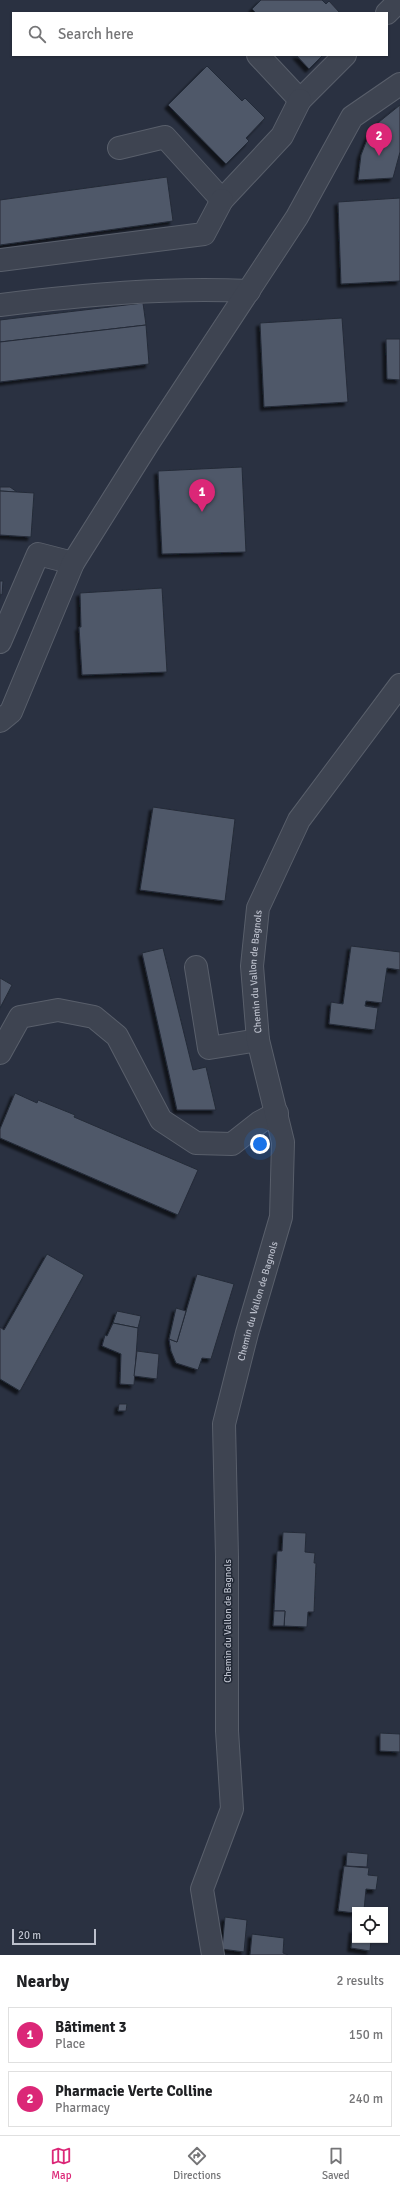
<!DOCTYPE html>
<html lang="en">
<head>
<meta charset="utf-8">
<style>
	body { margin:0; font-family:Signika,sans-serif; background:#f6f6f6; color:#202124 }
	.controls { position:absolute; right:12px; bottom:12px; display:grid; overflow:hidden; border-radius:0px; box-shadow:0 1px 3px #0004 }
	.controls button { width:36px; height:36px; display:grid; place-items:center; padding:0; border:0; border-bottom:1px solid #e0e0e0; background:#fff; color:#202124; font:20px sans-serif }
	.scale { position:absolute; left:12px; bottom:10px; width:84px; box-sizing:border-box; padding-left:4px; border:2px solid #bbbfcb; border-top:0; font-size:11px; line-height:14px; white-space:nowrap; color:#bbbfcb; -webkit-text-stroke:3px #222936; paint-order:stroke }
	.you { position:absolute; left:260px; top:1144px; width:14px; height:14px; margin:-10px; border:3px solid #fff; border-radius:50%; background:#1a73e8; box-shadow:0 0 0 6px #1a73e833 }
	.badge { display:grid; place-items:center; width:26px; height:26px; border-radius:50%; background:#db2777; color:#fff; font-size:13px; font-weight:700 }
	.pin { position:absolute; translate:-50% -33px; filter:drop-shadow(0 1px 2px #0008) }
	.pin::after { content:''; position:absolute; top:21px; width:14px; height:12px; background:inherit; clip-path:polygon(0 0,100% 0,50% 100%) }
	.list { margin:0; padding:0; list-style:none }
	h2 { display:flex; justify-content:space-between; align-items:center; height:52px; margin:0; padding:0 16px; font-size:17px }
	h2 small { font-size:13px; font-weight:400; color:#757577 }
	.list li { display:grid; grid-template-columns:26px 1fr auto; gap:12px; align-items:center; box-sizing:border-box; height:56px; margin:0 8px 8px; padding:0 8px; border:1px solid #e0e0e0; border-radius:0px }
	.list b { display:block; font-size:15px; white-space:nowrap }
	.list p { margin:0; font-size:13px; white-space:nowrap; color:#757577 }
	.list em { font-size:13px; font-style:normal; color:#757577 }
	.icon { flex:none; width:22px; height:22px; fill:none; stroke:currentColor; stroke-width:2; stroke-linecap:round; stroke-linejoin:round }
	.map { position:relative; flex:none; width:400px; height:1955px; overflow:hidden }
	.search { position:absolute; background:#fff; box-shadow:0 1px 3px #0004; left:12px; right:12px; top:12px; height:44px; display:flex; align-items:center; gap:10px; box-sizing:border-box; padding:0 14px; border-radius:0px; color:#757577; font-size:15px }
	.sheet { height:180px; background:#fff }
	nav { display:flex; justify-content:space-around; align-items:center; box-sizing:border-box; height:56px; border-top:1px solid #e0e0e0; background:#fff; font-size:11px; color:#757577 }
	nav a { display:grid; justify-items:center; gap:2px }
	nav .on { color:#db2777 }
	.map>svg:first-child { display:block }
</style>
</head>
<body>
<div class="map">
<svg width="400" height="1955" viewBox="0 0 400 1955">
	<defs>
		<filter id="shadow"><feDropShadow dx="-3.5" dy="3.5" stdDeviation="1" flood-color="#0009"/></filter>
	</defs>
	<rect width="100%" height="100%" fill="#2a3141"/>
	<g fill="#505869" stroke="#242b38" filter="url(#shadow)">
		<polygon points="261,0 322,0 326,4 329,1 340,13 256,13 252,9"/>
		<polygon points="296,55 323,55 309,69"/>
		<polygon points="207,66 242,101 245,98 265,118 246,138 249,141 226,164 168,105"/>
		<polygon points="400,105 400,152 393,178 358,180 361,155 368,137 379,122"/>
		<polygon points="167,177 173,221 0,245 0,200"/>
		<polygon points="400,198 400,281 341,284 338,202"/>
		<polygon points="143,303 146,325 0,342 0,320"/>
		<polygon points="342,318 348,402 264,407 260,323"/>
		<polygon points="146,325 149,364 0,382 0,342"/>
		<polygon points="386,339 400,339 400,380 387,379"/>
		<polygon points="242,467 246,552 162,554 158,471"/>
		<polygon points="0,487 10,487 17,492 0,491"/>
		<polygon points="0,491 34,493 31,537 0,535"/>
		<polygon points="0,581 3,581 2,595 0,594"/>
		<polygon points="162,588 167,672 82,675 79,627 81,627 80,593"/>
		<polygon points="153,807 235,819 225,901 140,890"/>
		<polygon points="351,946 400,952 400,970 387,968 382,1003 366,1001 365,1006 378,1008 375,1030 329,1024 331,1002 343,1004"/>
		<polygon points="163,948 193,1070 206,1067 216,1110 177,1110 142,953"/>
		<polygon points="0,978 12,985 0,1008"/>
		<polygon points="15,1093 37,1103 38,1100 75,1115 74,1117 198,1170 178,1215 0,1138 0,1129"/>
		<polygon points="47,1254 84,1275 20,1391 0,1379 0,1327 4,1330"/>
		<polygon points="197,1274 234,1284 211,1359 202,1358 198,1370 176,1363 171,1351 169,1339 177,1342"/>
		<polygon points="176,1308 186,1311 177,1342 169,1339"/>
		<polygon points="117,1311 141,1316 138,1328 113,1323"/>
		<polygon points="113,1323 138,1328 134,1385 120,1384 121,1354 102,1346 105,1335 107,1336"/>
		<polygon points="137,1351 159,1354 157,1379 134,1376"/>
		<polygon points="119,1404 127,1404 126,1411 118,1411"/>
		<polygon points="283,1532 306,1533 305,1552 315,1553 314,1563 316,1563 314,1612 308,1612 307,1627 284,1626 285,1611 274,1611 277,1551 282,1551"/>
		<polygon points="274,1611 285,1611 284,1626 273,1626"/>
		<polygon points="380,1733 400,1734 400,1752 380,1751"/>
		<polygon points="347,1852 368,1854 367,1867 346,1866"/>
		<polygon points="344,1866 369,1868 368,1875 378,1876 376,1890 366,1889 364,1910 355,1910 355,1913 338,1911"/>
		<polygon points="225,1917 247,1920 244,1952 222,1949"/>
		<polygon points="353,1929 355,1930 355,1940 371,1940 370,1951 351,1948"/>
		<polygon points="252,1934 284,1938 283,1953 288,1955 250,1955"/>
	</g>
	<g fill="none" stroke-linecap="round" stroke-linejoin="round">
		<g stroke="#595f6b" stroke-width="24">
			<g id="street">
				<polyline points="387,13 396,4"/>
				<polyline points="258,55 300,100 345,55"/>
				<polyline points="119,148 165,137 222,200 282,136 300,100"/>
				<polyline points="0,260 204,234 222,200"/>
				<path d="M0 305C83 295 165 287 249 291"/>
				<polyline points="0,642 38,554 73,563"/>
				<polyline points="0,721 11,712 73,563 149,442 297,217 352,117 400,84"/>
				<polyline points="196,967 209,1048 258,1040"/>
				<polyline points="0,1053 20,1017 58,1010 94,1017 117,1036 161,1120 196,1143 232,1144 260,1122 277,1113"/>
				<path id="s1" d="M213 1955 202 1889 232 1809 227 1731V1557L224 1424 247 1333 281 1217 283 1142 258 1040 252 966 258 908 299 820 400 685"/>
			</g>
		</g>
		<use href="#street" stroke="#3e4451" stroke-width="22"/>
	</g>
	<g text-anchor="middle" stroke-width="3" stroke-linejoin="round" paint-order="stroke">
		<g font-size="10" fill="#bbbfcb" stroke="#222936">
			<text dy="4" stroke="none"><textPath href="#s1" startOffset="1001">Chemin du Vallon de Bagnols</textPath></text>
			<text dy="4" stroke="none"><textPath href="#s1" startOffset="665">Chemin du Vallon de Bagnols</textPath></text>
			<text transform="translate(227 1621) rotate(-90)" y="4">Chemin du Vallon de Bagnols</text>
		</g>
	</g>
</svg>
<div class="controls">
<button><svg class="icon" aria-label="locate" viewBox="0 0 24 24"><circle cx="12" cy="12" r="6"/><path d="M12 2v4M12 18v4M2 12h4M18 12h4"/></svg></button>
</div>
<div class="scale">20 m</div>
<div class="you"></div>
<div class="pin badge" style="left:202px;top:512px">1</div>
<div class="pin badge" style="left:379px;top:156px">2</div>
<div class="search"><svg class="icon" aria-label="search" viewBox="0 0 24 24"><circle cx="10" cy="10" r="6"/><path d="M15 15l6 6"/></svg>Search here</div>
</div>
<section class="sheet">
<h2>Nearby<small>2 results</small></h2>
<ul class="list">
<li><span class="badge">1</span><div><b>Bâtiment 3</b><p>Place</p></div><em>150 m</em></li>
<li><span class="badge">2</span><div><b>Pharmacie Verte Colline</b><p>Pharmacy</p></div><em>240 m</em></li>
</ul>
</section>
<nav>
<a class="on"><svg class="icon" aria-label="map" viewBox="0 0 24 24"><path d="M3 6l6-2 6 2 6-2v14l-6 2-6-2-6 2zM9 4v14M15 6v14"/></svg>Map</a>
<a><svg class="icon" aria-label="directions" viewBox="0 0 24 24"><path d="M12 3l9 9-9 9-9-9zM9 14v-3h6M13 9l2 2-2 2"/></svg>Directions</a>
<a><svg class="icon" aria-label="saved" viewBox="0 0 24 24"><path d="M7 4h10v16l-5-4-5 4z"/></svg>Saved</a>
</nav>
</body>
</html>
